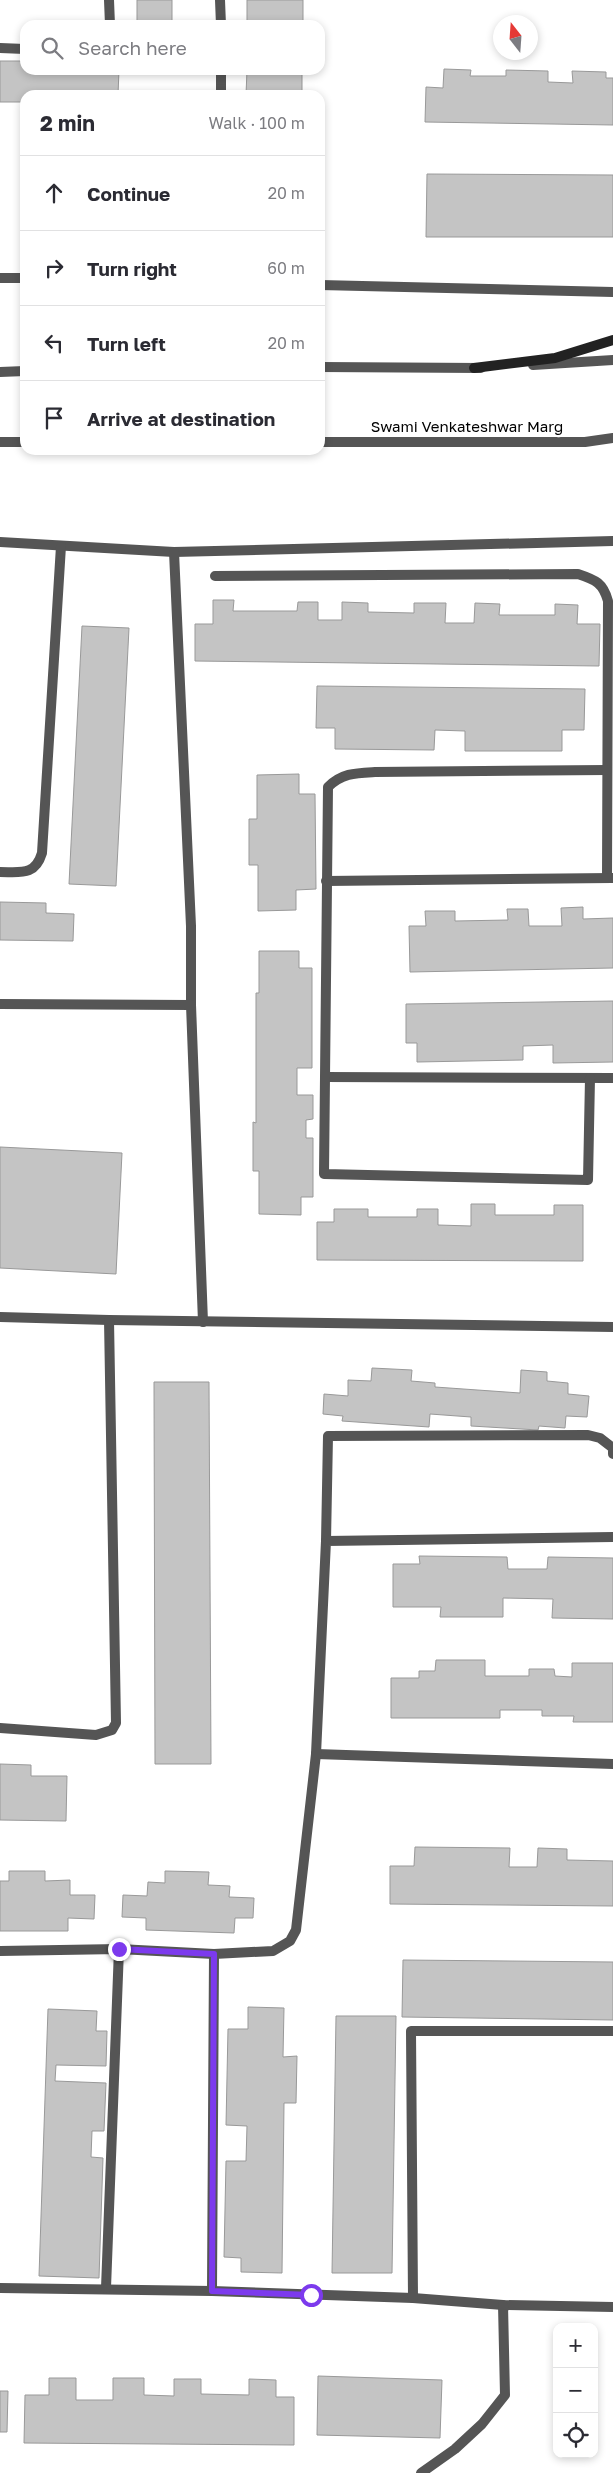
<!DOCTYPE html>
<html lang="en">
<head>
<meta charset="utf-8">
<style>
	body { margin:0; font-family:"Golos Text",sans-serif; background:#f7f7f7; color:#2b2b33 }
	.controls { position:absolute; right:15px; bottom:15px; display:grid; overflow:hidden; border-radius:10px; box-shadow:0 2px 8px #0003 }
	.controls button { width:45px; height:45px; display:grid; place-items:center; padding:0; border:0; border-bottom:1px solid #e1e1e2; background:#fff; color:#2b2b33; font:25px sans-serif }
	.compass { position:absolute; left:493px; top:15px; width:45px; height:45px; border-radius:50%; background:#fff; box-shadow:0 2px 8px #0003; rotate:343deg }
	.stop { position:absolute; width:15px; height:15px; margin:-11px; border:4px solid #7c3aed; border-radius:50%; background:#fff }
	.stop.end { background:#7c3aed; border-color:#fff; box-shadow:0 1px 5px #0008 }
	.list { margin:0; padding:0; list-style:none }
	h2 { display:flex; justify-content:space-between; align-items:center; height:65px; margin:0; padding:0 20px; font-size:21px }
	h2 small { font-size:16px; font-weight:400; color:#7c7c81 }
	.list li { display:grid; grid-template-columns:32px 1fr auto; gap:15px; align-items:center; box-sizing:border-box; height:75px; padding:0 20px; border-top:1px solid #e1e1e2 }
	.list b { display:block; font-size:19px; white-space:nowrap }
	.list em { font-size:16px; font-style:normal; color:#7c7c81 }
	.icon { flex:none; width:28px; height:28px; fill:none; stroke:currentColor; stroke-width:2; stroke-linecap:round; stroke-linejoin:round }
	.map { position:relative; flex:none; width:613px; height:2473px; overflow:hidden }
	.search { position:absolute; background:#fff; box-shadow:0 2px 8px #0003; left:20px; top:20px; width:305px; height:55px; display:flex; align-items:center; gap:12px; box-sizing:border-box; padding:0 18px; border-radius:15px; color:#7c7c81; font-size:19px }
	.panel { position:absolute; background:#fff; box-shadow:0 2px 8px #0003; left:20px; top:90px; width:305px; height:365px; border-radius:15px }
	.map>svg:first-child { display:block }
</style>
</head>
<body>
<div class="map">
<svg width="613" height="2473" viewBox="0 0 613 2473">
	<rect width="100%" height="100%" fill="#fff"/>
	<g fill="#c4c4c4" stroke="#999">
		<rect x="137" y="0" width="35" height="25"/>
		<rect x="247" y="0" width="56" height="25"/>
		<polygon points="0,61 25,61 25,70 119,70 118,95 25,95 25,102 0,102"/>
		<polygon points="444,69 471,70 470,76 506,76 506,70 548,71 548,82 573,83 572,71 606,72 606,78 613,78 613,125 425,122 426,87 443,88"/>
		<polygon points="247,70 302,70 302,95 246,95"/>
		<polygon points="427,174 613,175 613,237 426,237"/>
		<polygon points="213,600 234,600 233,611 297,611 298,602 318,602 318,620 342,620 342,602 368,603 368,612 414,613 414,603 446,603 445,623 474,623 475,603 500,604 499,615 555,615 555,604 578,605 577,624 600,624 599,666 195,661 195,624 213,624"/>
		<polygon points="82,626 129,628 116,886 69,884"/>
		<polygon points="317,686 585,689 584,730 562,730 562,751 465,751 465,731 435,730 434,750 335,749 335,728 316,728"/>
		<polygon points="299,774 299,794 315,794 316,889 296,890 296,910 258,911 258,865 249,865 249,819 257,819 257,775"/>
		<polygon points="0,902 46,903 46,913 74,914 73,941 0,940"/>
		<polygon points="583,907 583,919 613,918 613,968 410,972 409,926 426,926 425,911 455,911 455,921 508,920 507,909 528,909 529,926 562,926 561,908"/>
		<polygon points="259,951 299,951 299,968 312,968 312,1068 297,1068 297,1095 313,1095 313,1119 306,1120 306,1138 313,1138 313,1197 301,1197 301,1215 259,1214 259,1171 253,1171 253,1122 256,1123 256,993 259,993"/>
		<polygon points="613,1001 613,1062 553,1063 553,1045 523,1046 523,1060 417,1062 417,1043 406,1043 406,1004"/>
		<polygon points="0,1147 122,1153 116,1274 0,1268"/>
		<polygon points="471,1204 495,1204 495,1215 554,1215 554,1205 583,1205 583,1261 317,1260 317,1222 334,1222 334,1209 368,1209 368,1217 417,1217 417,1209 438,1209 438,1225 471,1226"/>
		<polygon points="372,1368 412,1370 411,1381 435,1383 435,1387 520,1393 521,1370 547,1372 547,1381 568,1383 568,1394 589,1396 587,1417 566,1416 565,1428 539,1426 538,1430 471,1426 471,1417 430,1414 429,1427 342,1421 343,1416 323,1414 324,1394 348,1396 348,1380 371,1381"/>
		<polygon points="154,1382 209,1382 211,1764 155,1764"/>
		<polygon points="419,1556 507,1557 508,1569 547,1569 548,1557 613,1558 613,1619 552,1618 553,1599 503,1598 503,1617 440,1617 441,1607 393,1607 393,1564 420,1564"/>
		<polygon points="436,1660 485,1660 485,1676 529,1676 529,1669 554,1669 555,1676 572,1677 572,1663 613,1663 613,1722 573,1722 574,1716 542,1716 542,1710 500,1710 500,1718 391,1718 391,1678 419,1678 419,1671 435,1671"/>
		<polygon points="0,1764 31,1765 31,1776 67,1776 66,1821 0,1820"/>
		<polygon points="415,1847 510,1848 509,1867 537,1867 538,1848 567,1849 567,1860 613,1861 613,1906 390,1904 390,1866 414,1866"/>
		<polygon points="9,1871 45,1871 45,1881 70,1880 70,1895 95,1895 94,1919 68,1918 68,1931 0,1931 0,1881 9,1881"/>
		<polygon points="165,1871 209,1872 208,1885 230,1886 229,1897 254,1898 253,1918 235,1918 234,1933 146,1930 146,1918 122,1917 123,1895 147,1896 148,1882 165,1883"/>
		<polygon points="403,1960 613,1962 613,2020 402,2017"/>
		<polygon points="248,2007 284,2008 283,2057 297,2056 296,2103 284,2103 282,2273 241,2272 241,2258 224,2257 226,2161 246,2161 247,2126 226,2125 228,2029 248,2029"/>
		<polygon points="48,2009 97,2011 96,2031 107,2031 106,2066 56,2065 55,2081 106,2083 104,2131 92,2131 91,2157 103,2158 99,2278 39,2276"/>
		<polygon points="336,2016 396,2016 392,2273 332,2273"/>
		<polygon points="318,2376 442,2380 440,2438 317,2435"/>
		<polygon points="49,2378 76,2378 76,2400 113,2400 113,2378 144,2378 144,2395 174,2396 174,2379 201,2379 201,2394 249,2395 249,2379 276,2380 276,2397 294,2397 294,2445 24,2443 25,2395 49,2395"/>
		<polygon points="0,2391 8,2391 7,2432 0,2432"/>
	</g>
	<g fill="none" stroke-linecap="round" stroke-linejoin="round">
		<g stroke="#555" stroke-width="10">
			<polyline points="109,0 110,25"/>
			<polyline points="220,0 221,25"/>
			<polyline points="0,48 25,49"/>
			<polyline points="221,70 221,95"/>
			<polyline points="0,278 25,278"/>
			<polyline points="320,285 613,292"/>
			<polyline points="0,542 174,552 613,541"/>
			<polyline points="174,552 191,926 191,1005 203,1322"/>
			<path d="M215 576 578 574C596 580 603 583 608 601L607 878"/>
			<path d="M0 872C21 872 35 876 42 853L61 546"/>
			<polyline points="326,881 612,878"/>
			<polyline points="0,1004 191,1005"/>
			<polyline points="325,1077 613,1078"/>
			<path d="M590 1078 588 1180 324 1174 328 787C342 773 356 773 375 772L607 770"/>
			<polyline points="0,1317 109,1320 613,1327"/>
			<polyline points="326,1541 328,1436 588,1435 600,1438 613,1448 613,1454"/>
			<polyline points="0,1728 96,1735 112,1730 116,1723 109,1320"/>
			<polyline points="316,1754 613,1764"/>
			<polyline points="0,1951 119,1949 214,1954 273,1951 290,1941 296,1930 316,1754 326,1541 613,1537"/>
			<polyline points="0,2288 212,2291 413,2298 503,2305 613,2307"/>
			<polyline points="106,2288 119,1949"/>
			<polyline points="212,2291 214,1954"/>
			<polyline points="413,2298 411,2031 613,2031"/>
			<polyline points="421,2473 455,2449 482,2424 505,2395 503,2305"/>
		</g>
		<g stroke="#555" stroke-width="10">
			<polyline points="533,365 613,360"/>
			<polyline points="320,367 481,368"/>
			<polyline points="0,372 25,371"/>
			<polyline points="0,442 25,442"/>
			<polyline points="320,442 585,442 613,438"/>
		</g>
		<polyline stroke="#222" stroke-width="10" points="474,368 555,358 613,340"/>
	</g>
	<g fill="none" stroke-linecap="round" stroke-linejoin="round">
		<polyline stroke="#7c3aed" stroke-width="6" points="119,1949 214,1954 212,2291 311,2295"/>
	</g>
	<g text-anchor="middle" stroke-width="4.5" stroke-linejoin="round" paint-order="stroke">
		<g font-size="15" fill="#000" stroke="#fff">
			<text x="467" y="432">Swami Venkateshwar Marg</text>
		</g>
	</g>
</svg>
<div class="controls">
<button>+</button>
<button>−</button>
<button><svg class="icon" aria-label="locate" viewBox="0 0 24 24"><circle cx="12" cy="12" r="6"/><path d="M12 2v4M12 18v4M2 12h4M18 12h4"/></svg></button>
</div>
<svg class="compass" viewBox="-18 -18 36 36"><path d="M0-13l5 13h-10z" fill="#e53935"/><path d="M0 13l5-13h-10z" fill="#7c7c81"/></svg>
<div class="stop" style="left:311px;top:2295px"></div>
<div class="stop end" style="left:119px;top:1949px"></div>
<div class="search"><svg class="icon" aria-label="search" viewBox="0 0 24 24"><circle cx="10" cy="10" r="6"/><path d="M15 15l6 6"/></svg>Search here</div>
<section class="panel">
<h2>2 min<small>Walk · 100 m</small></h2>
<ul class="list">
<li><svg class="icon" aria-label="ahead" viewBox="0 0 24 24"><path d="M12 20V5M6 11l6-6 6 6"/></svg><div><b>Continue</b></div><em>20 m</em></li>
<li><svg class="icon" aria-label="right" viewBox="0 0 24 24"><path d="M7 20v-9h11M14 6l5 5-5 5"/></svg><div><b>Turn right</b></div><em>60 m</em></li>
<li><svg class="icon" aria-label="left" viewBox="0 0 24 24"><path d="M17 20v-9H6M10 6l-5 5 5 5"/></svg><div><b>Turn left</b></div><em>20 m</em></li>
<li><svg class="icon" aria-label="arrive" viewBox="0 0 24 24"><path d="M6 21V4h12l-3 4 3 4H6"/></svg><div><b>Arrive at destination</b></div></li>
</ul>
</section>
</div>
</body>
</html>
